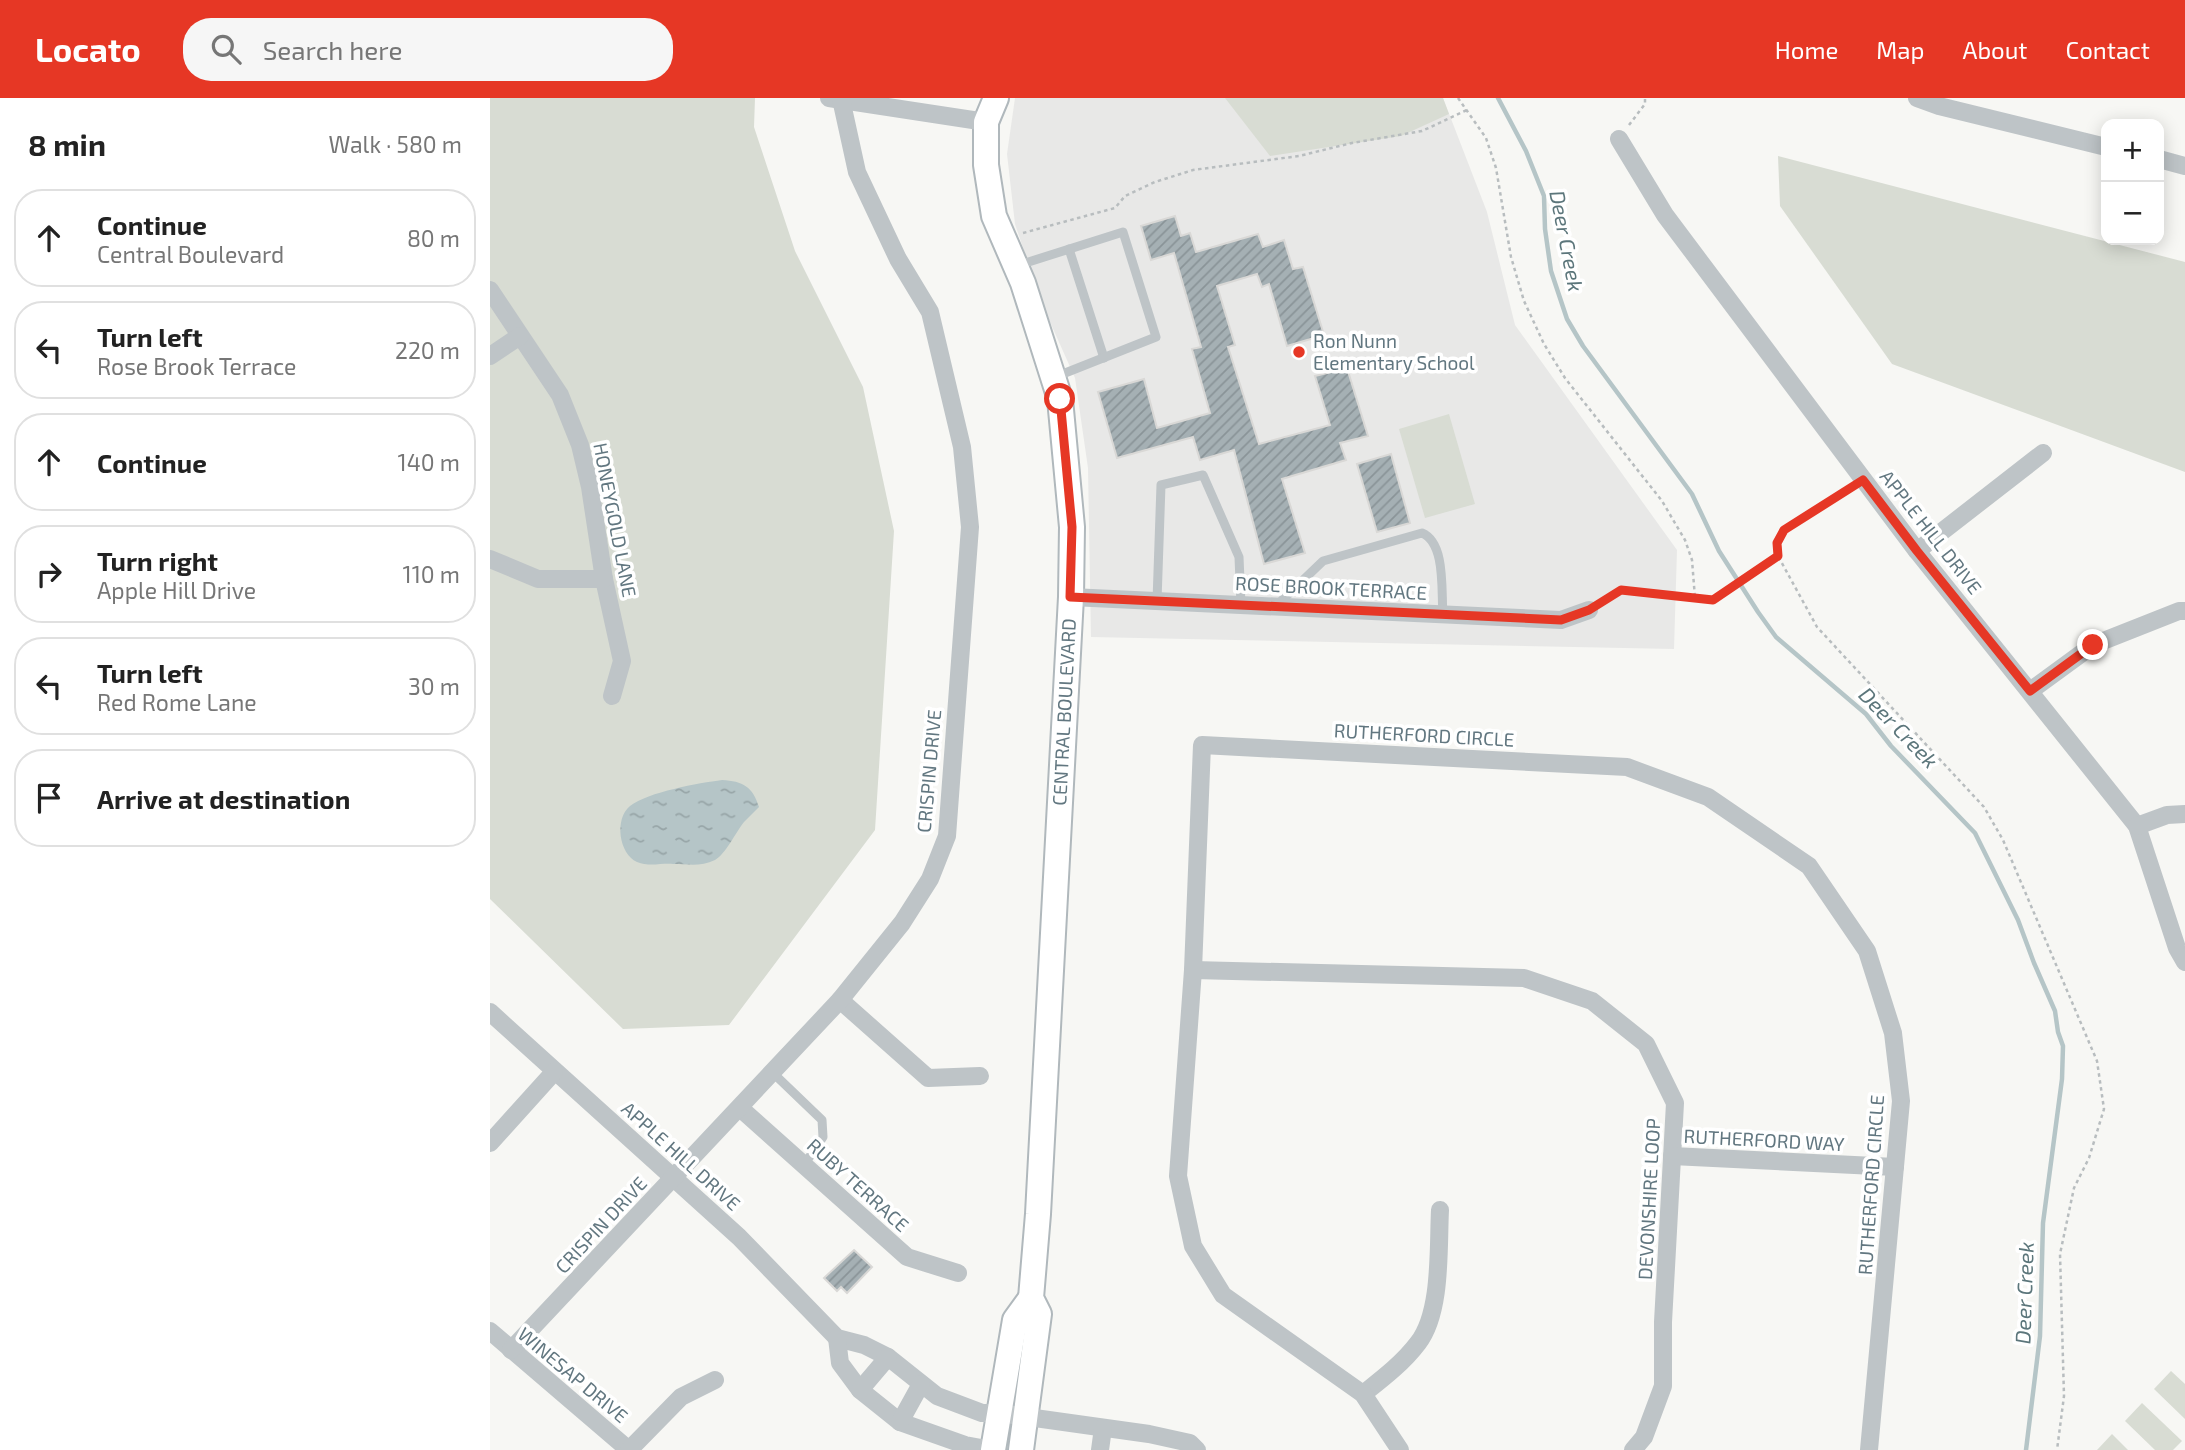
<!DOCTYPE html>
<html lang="en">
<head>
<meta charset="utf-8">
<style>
	body { margin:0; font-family:"Exo 2",sans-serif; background:#f6f6f6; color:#222 }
	.controls { position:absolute; right:21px; top:21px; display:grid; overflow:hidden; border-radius:14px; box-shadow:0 4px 18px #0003 }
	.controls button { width:63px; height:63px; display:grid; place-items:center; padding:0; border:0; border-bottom:2px solid #e0e0e0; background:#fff; color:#222; font:35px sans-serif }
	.stop { position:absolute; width:21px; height:21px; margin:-16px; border:5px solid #e63725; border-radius:50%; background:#fff }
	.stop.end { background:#e63725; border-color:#fff; box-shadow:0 2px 7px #0008 }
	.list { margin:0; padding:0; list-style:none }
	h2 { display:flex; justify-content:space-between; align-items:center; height:91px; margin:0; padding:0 28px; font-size:30px }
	h2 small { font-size:23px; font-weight:400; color:#767676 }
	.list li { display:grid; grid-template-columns:46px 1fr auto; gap:21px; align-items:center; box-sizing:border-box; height:98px; margin:0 14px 14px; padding:0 14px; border:2px solid #e0e0e0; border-radius:28px }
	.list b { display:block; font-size:26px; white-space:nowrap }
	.list p { margin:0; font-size:23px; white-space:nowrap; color:#767676 }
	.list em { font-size:23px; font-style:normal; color:#767676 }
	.icon { flex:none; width:38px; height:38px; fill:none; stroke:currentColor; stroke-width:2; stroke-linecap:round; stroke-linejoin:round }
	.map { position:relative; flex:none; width:1695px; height:1352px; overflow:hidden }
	header { display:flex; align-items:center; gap:42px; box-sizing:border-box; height:98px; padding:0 35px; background:#e63725; color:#fff }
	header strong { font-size:33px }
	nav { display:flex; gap:38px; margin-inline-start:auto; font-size:24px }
	.search { width:490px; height:63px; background:#f6f6f6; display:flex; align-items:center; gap:18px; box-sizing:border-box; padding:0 24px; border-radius:28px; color:#767676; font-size:26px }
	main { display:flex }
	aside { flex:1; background:#fff }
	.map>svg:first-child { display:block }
</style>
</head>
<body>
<header>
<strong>Locato</strong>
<div class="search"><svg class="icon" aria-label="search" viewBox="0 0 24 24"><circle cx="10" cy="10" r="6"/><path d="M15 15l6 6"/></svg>Search here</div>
<nav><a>Home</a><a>Map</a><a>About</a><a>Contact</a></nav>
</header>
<main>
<aside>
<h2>8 min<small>Walk · 580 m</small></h2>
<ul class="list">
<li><svg class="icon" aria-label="ahead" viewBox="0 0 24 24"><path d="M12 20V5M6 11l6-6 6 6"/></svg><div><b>Continue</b><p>Central Boulevard</p></div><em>80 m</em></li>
<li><svg class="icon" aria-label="left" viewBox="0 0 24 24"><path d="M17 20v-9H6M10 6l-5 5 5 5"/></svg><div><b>Turn left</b><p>Rose Brook Terrace</p></div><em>220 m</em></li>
<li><svg class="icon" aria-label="ahead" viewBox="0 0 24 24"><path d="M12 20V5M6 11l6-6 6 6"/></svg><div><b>Continue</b></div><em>140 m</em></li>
<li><svg class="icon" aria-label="right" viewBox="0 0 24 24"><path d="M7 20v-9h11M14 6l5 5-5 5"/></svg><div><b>Turn right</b><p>Apple Hill Drive</p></div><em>110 m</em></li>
<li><svg class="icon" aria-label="left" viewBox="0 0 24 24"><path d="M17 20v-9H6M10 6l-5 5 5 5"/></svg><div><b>Turn left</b><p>Red Rome Lane</p></div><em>30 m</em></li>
<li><svg class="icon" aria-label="arrive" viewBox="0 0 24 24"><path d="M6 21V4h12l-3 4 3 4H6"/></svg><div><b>Arrive at destination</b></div></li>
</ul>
</aside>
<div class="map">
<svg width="1695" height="1352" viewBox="0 0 1695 1352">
	<defs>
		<pattern id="water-ripples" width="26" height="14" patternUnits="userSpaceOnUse" patternTransform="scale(1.75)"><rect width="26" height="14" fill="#b5c5c7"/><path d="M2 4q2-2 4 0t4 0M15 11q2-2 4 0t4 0" fill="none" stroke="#97a5a7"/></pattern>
		<pattern id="building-hatch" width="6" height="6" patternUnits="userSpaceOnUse" patternTransform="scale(1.75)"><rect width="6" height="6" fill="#a5b0b4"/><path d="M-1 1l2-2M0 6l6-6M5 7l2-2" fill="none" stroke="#8a9498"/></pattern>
	</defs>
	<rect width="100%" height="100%" fill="#f7f7f4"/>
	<polygon fill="#e8e8e7" points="525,0 953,0 997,114 1025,227 1187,452 1184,551 601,539 598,370 585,280 552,206 525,126 517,56"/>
	<g fill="#d8dcd3">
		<polygon points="0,0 265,0 264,29 305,153 373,289 404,433 385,732 239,927 133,931 0,801"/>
		<polygon points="735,0 953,0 959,16 911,38 780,58"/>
		<polygon points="1288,58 1695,164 1695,374 1402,266 1290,108"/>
		<polygon points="959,316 985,406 935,420 909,331"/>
		<polygon points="1681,1273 1695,1286 1695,1321 1664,1291"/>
		<polygon points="1652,1305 1692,1343 1683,1352 1665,1352 1635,1323"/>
		<polygon points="1622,1336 1638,1352 1607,1352"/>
	</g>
	<path fill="url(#water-ripples)" d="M232 682C253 683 263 689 269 709 264 714 259 719 254 724 246 734 235 757 225 762 211 769 198 766 183 766 171 765 159 769 147 764 129 756 124 721 140 708 158 694 209 685 232 682Z"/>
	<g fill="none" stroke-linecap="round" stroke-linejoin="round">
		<polyline stroke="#b5c5c7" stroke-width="4.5" points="1008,0 1036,53 1054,98 1055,131 1061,173 1077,221 1093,248 1202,396 1229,453 1268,514 1286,539 1376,616 1401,648 1485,735 1528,822 1544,865 1565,913 1568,934 1573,948 1572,981 1553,1125 1550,1238 1536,1352"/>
	</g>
	<g fill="url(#building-hatch)" stroke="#d9d8d6" stroke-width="2">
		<polygon points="685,118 691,138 700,135 706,154 768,136 773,149 794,142 803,171 813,169 834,237 797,248 779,186 772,189 767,176 727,188 745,247 738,249 769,346 840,327 825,278 857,270 878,338 850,345 856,362 792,381 815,455 774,466 744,352 710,362 703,339 627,360 608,294 654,281 667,330 720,315 702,251 711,249 684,155 661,162 651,128"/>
		<polygon points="901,356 920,425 887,434 867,366"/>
		<polygon points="364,1152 382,1169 357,1195 351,1189 347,1193 334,1180"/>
	</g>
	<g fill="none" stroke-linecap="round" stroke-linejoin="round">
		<g stroke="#b0b8bc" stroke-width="28">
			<g id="secondary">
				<polyline points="506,0 496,24 496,67 504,118 533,185 570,301 582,429 581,499 548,1116 541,1200 549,1216 531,1352"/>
				<polyline points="503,1352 525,1222 541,1200"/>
			</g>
		</g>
		<g stroke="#b8bdbf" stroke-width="2.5" stroke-dasharray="3.5 3.5" stroke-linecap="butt">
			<polyline points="968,0 996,40 1006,70 1021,159 1034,203 1054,246 1075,280 1172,403 1195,442 1202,462 1205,500"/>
			<polyline points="1139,27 1155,6 1155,0"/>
			<polyline points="533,135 625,110 635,98 665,84 703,72 809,58 862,45 932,33 977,12"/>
			<polyline points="1358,391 1294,432 1287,445 1288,458 1327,529 1494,709 1513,742 1607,963 1614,1011 1599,1060 1584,1090 1570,1156 1574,1298 1567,1352"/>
			<polyline points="1113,503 1131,492 1223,502 1288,458"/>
		</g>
		<g stroke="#bec4c7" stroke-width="9">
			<polyline points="579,151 614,260"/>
			<polyline points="529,167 633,134 666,239 565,279"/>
			<polyline points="667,503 671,387 713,377 749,459 751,507"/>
			<path d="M786 508 833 463 932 435C956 445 951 493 953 516"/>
			<polyline points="282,974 332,1022 333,1039 314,1067"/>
		</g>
		<g stroke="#bec4c7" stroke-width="18">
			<polyline points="339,0 496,24"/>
			<polyline points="1427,0 1449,8 1616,49"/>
			<polyline points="1129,41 1175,117 1427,453 1647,728 1687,850 1695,864"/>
			<polyline points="1669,61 1695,68"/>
			<polyline points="0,192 70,297 90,347 100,389 114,481 132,563 122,598"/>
			<polyline points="0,258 30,238"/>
			<polyline points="1427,453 1553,355"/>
			<polyline points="0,461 48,481 114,481"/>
			<polyline points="581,499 1071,522 1099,512"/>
			<polyline points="1540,593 1603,547 1689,513 1695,513"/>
			<polyline points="1647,728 1677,717 1695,716"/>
			<polyline points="703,872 1034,880 1102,903 1156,946 1185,1005 1173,1224 1173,1288 1154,1339 1143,1352"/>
			<polyline points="350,902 438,980 490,978"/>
			<polyline points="0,914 249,1139 347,1240 374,1247 398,1259 447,1298 492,1315 509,1315 659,1336 700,1345 707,1352"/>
			<polyline points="250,1010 417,1159 468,1175"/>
			<polyline points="0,1045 64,974"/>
			<polyline points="1182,1058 1405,1069"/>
			<polyline points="0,1233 139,1352"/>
			<polyline points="347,1240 350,1265 370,1292 410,1324 475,1347 502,1352"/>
			<polyline points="21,1252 350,902 412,825 440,781 457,738 480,429 472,349 440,214 408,161 367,74 351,1"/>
			<polyline points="370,1292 398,1259"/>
			<path d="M873 1296C892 1281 913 1265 928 1245 952 1214 948 1150 950 1112"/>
			<polyline points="410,1324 431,1286"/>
			<polyline points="139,1352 191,1299 225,1282"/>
			<polyline points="610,1352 613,1330"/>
			<polyline points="910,1352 873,1296 733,1197 703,1148 688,1078 703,872 712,647 1137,669 1218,699 1319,768 1377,853 1403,935 1411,1003 1379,1352"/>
		</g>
		<use href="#secondary" stroke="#fff" stroke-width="24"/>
	</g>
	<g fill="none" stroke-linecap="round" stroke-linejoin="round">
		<polyline stroke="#e63725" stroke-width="9" points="570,301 582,429 580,499 1071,522 1099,512 1131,492 1223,502 1288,458 1287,445 1294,432 1373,382 1427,453 1540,593 1603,547"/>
	</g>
	<circle fill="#e63725" stroke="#fff" stroke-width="2.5" cx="809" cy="254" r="7"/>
	<g text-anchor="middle" stroke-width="7" stroke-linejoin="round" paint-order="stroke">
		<g font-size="19" fill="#627780" stroke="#fff" text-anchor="start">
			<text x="823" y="250">Ron Nunn<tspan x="823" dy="22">Elementary School</tspan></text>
		</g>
		<g font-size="19" fill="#627780" stroke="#fff">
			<text transform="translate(125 422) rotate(79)" y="7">HONEYGOLD LANE</text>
			<text transform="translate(1441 434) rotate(52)" y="7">APPLE HILL DRIVE</text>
			<text transform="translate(841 490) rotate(3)" y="7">ROSE BROOK TERRACE</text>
			<text transform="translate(574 614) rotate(-87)" y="7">CENTRAL BOULEVARD</text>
			<text transform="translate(934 637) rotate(3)" y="7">RUTHERFORD CIRCLE</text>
			<text transform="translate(439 673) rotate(-85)" y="7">CRISPIN DRIVE</text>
			<text transform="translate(1274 1042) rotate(3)" y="7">RUTHERFORD WAY</text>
			<text transform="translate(191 1058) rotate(42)" y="7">APPLE HILL DRIVE</text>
			<text transform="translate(368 1087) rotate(42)" y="7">RUBY TERRACE</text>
			<text transform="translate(1381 1087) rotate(-86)" y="7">RUTHERFORD CIRCLE</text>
			<text transform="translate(1159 1101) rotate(-87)" y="7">DEVONSHIRE LOOP</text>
			<text transform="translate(111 1127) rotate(-47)" y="7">CRISPIN DRIVE</text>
			<text transform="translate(83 1277) rotate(40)" y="7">WINESAP DRIVE</text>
		</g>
		<g font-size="21" font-style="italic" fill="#5c767b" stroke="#fff">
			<text transform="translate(1076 143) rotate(79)" y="7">Deer Creek</text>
			<text transform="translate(1408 630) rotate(46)" y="7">Deer Creek</text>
			<text transform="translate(1535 1195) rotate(-88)" y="7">Deer Creek</text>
		</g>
	</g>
</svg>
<div class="controls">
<button>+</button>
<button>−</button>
</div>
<div class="stop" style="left:570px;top:301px"></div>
<div class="stop end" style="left:1603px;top:547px"></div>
</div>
</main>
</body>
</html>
